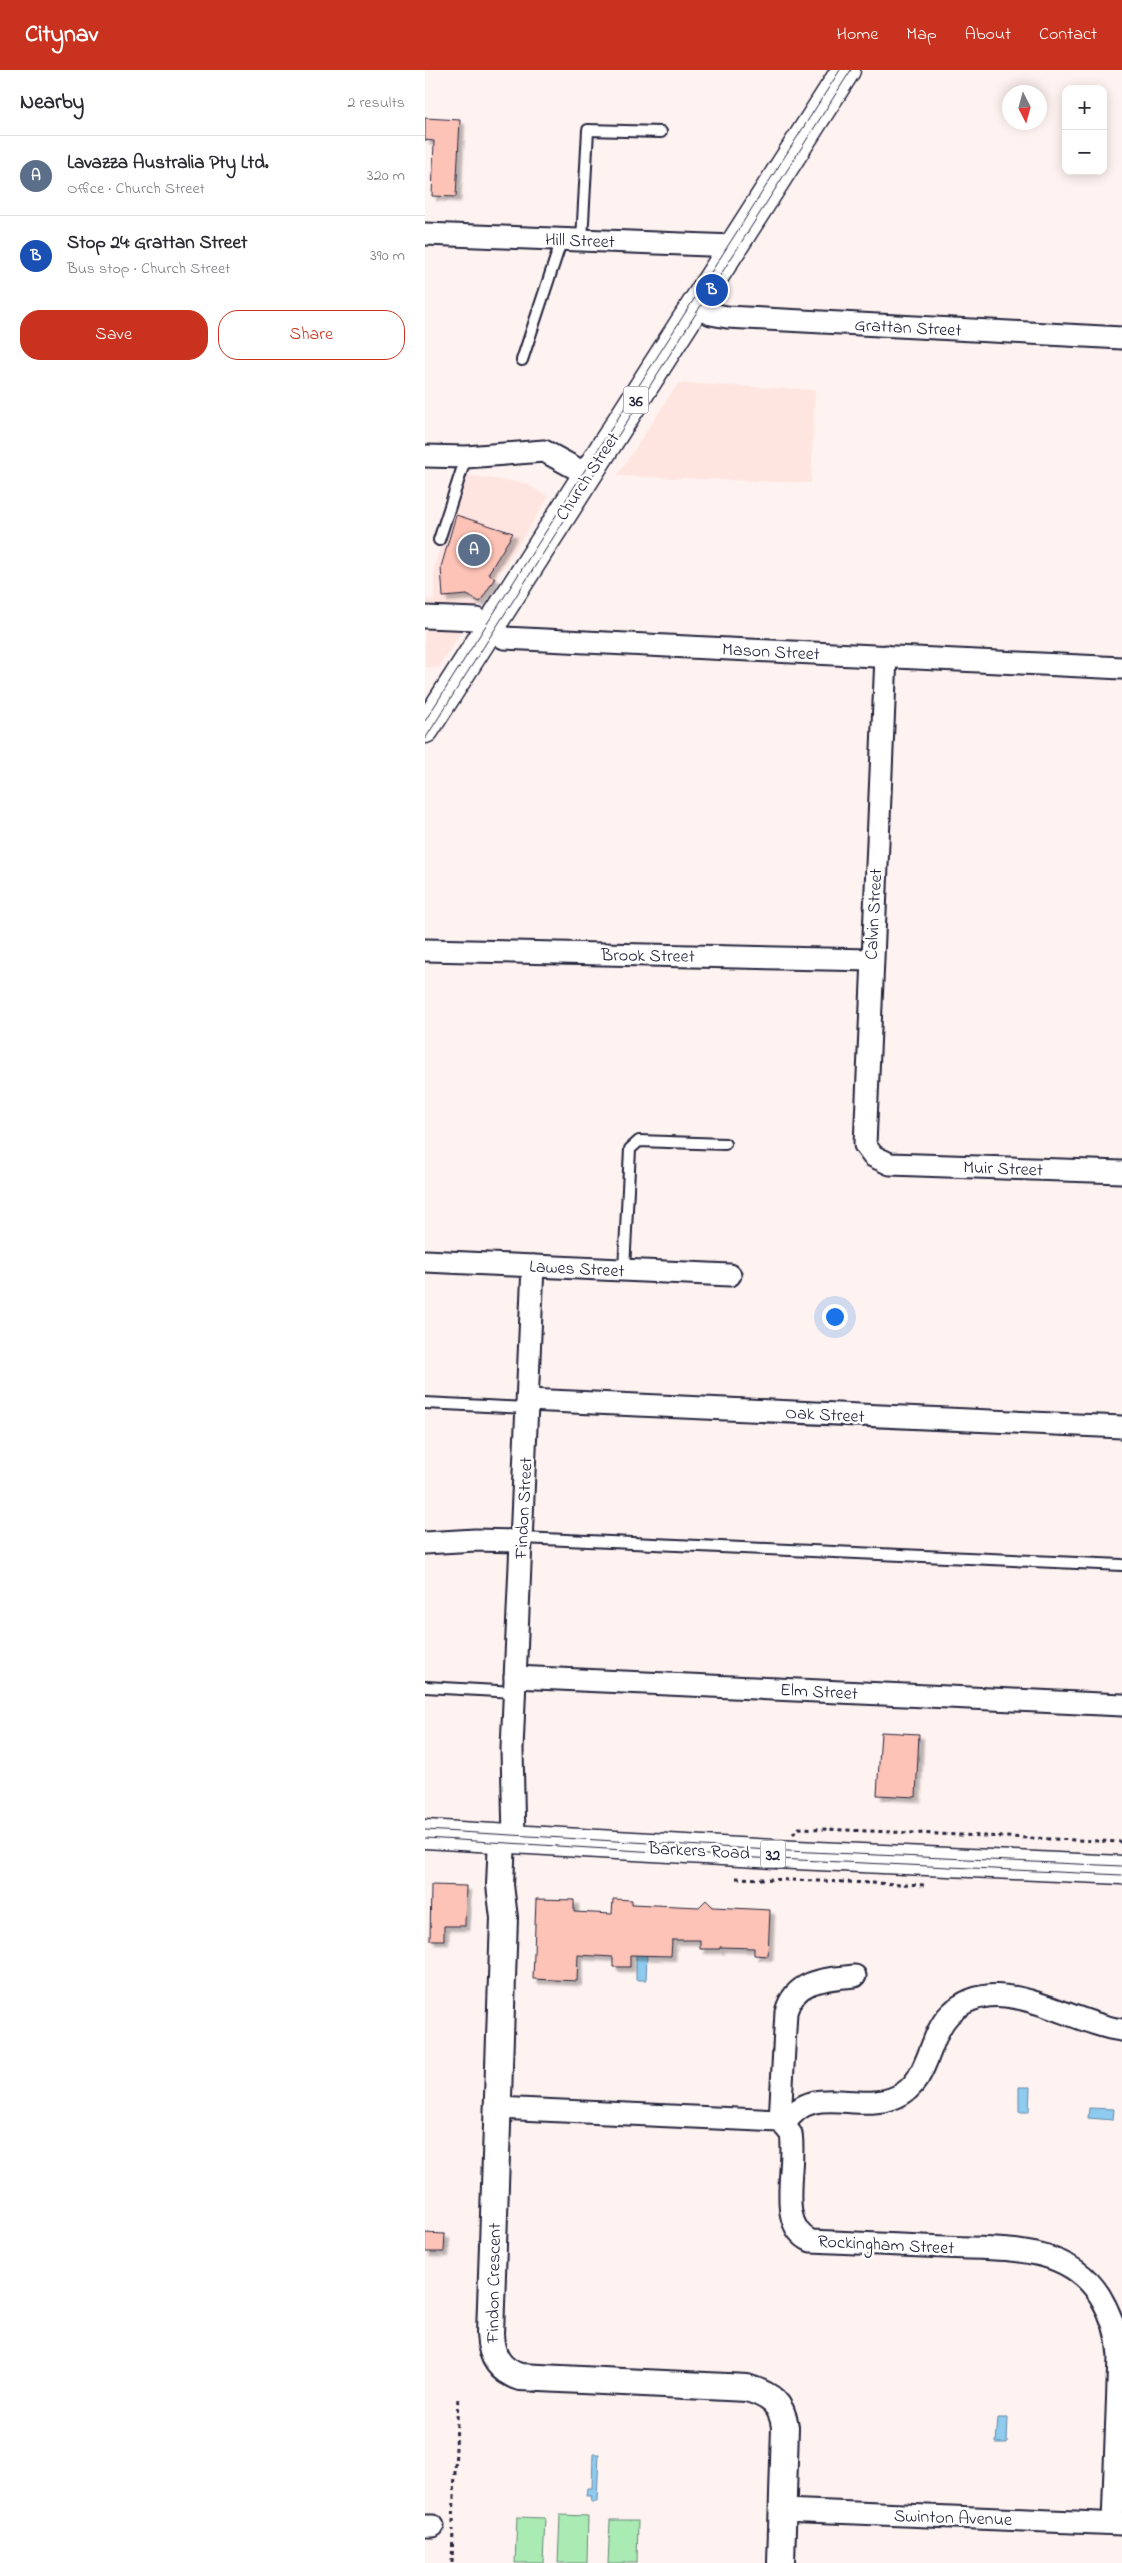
<!DOCTYPE html>
<html lang="en">
<head>
<meta charset="utf-8">
<style>
	body { margin:0; font-family:"Indie Flower",sans-serif; background:#f2f2f3; color:#2b2b33 }
	.controls { position:absolute; right:15px; top:15px; display:grid; overflow:hidden; border-radius:10px; box-shadow:0 2px 12px #0003 }
	.controls button { width:45px; height:45px; display:grid; place-items:center; padding:0; border:0; border-bottom:1px solid #e1e1e2; background:#fff; color:#2b2b33; font:25px sans-serif }
	.compass { position:absolute; left:577px; top:15px; width:45px; height:45px; border-radius:50%; background:#fff; box-shadow:0 2px 12px #0003; rotate:174deg }
	.you { position:absolute; left:409px; top:1246px; width:18px; height:18px; margin:-12px; border:4px solid #fff; border-radius:50%; background:#1a73e8; box-shadow:0 0 0 8px #1a73e833 }
	.badge { display:grid; place-items:center; width:32px; height:32px; border-radius:50%; background:#c8321e; color:#fff; font-size:16px; font-weight:700 }
	.pin { position:absolute; translate:-50% -50%; border:2px solid #fff; box-shadow:0 1px 5px #0006 }
	.list { margin:0; padding:0; list-style:none }
	h2 { display:flex; justify-content:space-between; align-items:center; height:65px; margin:0; padding:0 20px; font-size:21px }
	h2 small { font-size:16px; font-weight:400; color:#7c7c81 }
	.list li { display:grid; grid-template-columns:32px 1fr auto; gap:15px; align-items:center; box-sizing:border-box; height:80px; padding:0 20px; border-top:1px solid #e1e1e2 }
	.list b { display:block; font-size:19px; white-space:nowrap }
	.list p { margin:0; font-size:16px; white-space:nowrap; color:#7c7c81 }
	.list em { font-size:16px; font-style:normal; color:#7c7c81 }
	.actions { display:flex; gap:10px; padding:15px 20px }
	.actions a { flex:1; padding:11px 0; border:1px solid #c8321e; border-radius:20px; text-align:center; font-size:18px; color:#c8321e }
	.actions .main { background:#c8321e; color:#fff }
	.map { position:relative; flex:none; width:697px; height:2493px; overflow:hidden }
	header { display:flex; align-items:center; gap:30px; box-sizing:border-box; height:70px; padding:0 25px; background:#c8321e; color:#fff }
	header strong { font-size:24px }
	nav { display:flex; gap:28px; margin-inline-start:auto; font-size:18px }
	main { display:flex }
	aside { flex:1; background:#fff }
	.map>svg:first-child { display:block }
</style>
</head>
<body>
<header>
<strong>Citynav</strong>
<nav><a>Home</a><a>Map</a><a>About</a><a>Contact</a></nav>
</header>
<main>
<aside>
<h2>Nearby<small>2 results</small></h2>
<ul class="list">
<li><span class="badge" style="background:#5c6f8a">A</span><div><b>Lavazza Australia Pty Ltd.</b><p>Office · Church Street</p></div><em>320 m</em></li>
<li><span class="badge" style="background:#1a4fb4">B</span><div><b>Stop 24: Grattan Street</b><p>Bus stop · Church Street</p></div><em>390 m</em></li>
</ul>
<div class="actions"><a class="main">Save</a><a>Share</a></div>
</aside>
<div class="map">
<svg width="697" height="2493" viewBox="0 0 697 2493">
	<defs>
		<filter id="shadow"><feDropShadow dx="4.5" dy="4.5" stdDeviation="1" flood-color="#0004"/></filter>
	</defs>
	<rect width="100%" height="100%" fill="#fff3f1"/>
	<filter id="ink" filterUnits="userSpaceOnUse"><feTurbulence type="fractalNoise" baseFrequency=".02" numOctaves="2"/><feDisplacementMap in="SourceGraphic" scale="10" xChannelSelector="R" yChannelSelector="G"/><feConvolveMatrix kernelMatrix="1 2 1 2 8 2 1 2 1" color-interpolation-filters="sRGB"/></filter>
	<g filter="url(#ink)">
		<g fill="#ffe5e0">
			<polygon points="253,313 390,320 386,413 192,406"/>
			<polygon points="39,405 100,413 124,427 13,598 0,597 0,529 9,530 9,497"/>
		</g>
		<g fill="#aaeab3" stroke="#668677">
			<polygon points="135,2445 163,2446 162,2493 133,2493"/>
			<polygon points="92,2447 120,2448 118,2493 90,2493"/>
			<polygon points="185,2450 213,2450 212,2493 183,2493"/>
		</g>
		<g fill="#8ecbee" stroke="#6387a6">
			<polygon points="211,1885 222,1885 221,1910 211,1910"/>
			<polygon points="594,2017 605,2017 604,2042 594,2042"/>
			<polygon points="664,2038 689,2039 688,2050 663,2048"/>
			<polygon points="573,2348 583,2348 582,2373 571,2373"/>
			<polygon points="168,2384 174,2384 172,2432 166,2432 167,2426 161,2426 162,2418 167,2418"/>
		</g>
		<g fill="#fec3b7" stroke="#22223b" filter="url(#shadow)">
			<polygon points="0,48 35,50 31,127 7,126 9,71 0,70"/>
			<polygon points="31,445 88,463 63,504 70,508 55,532 42,525 18,527 16,497"/>
			<polygon points="456,1662 494,1664 491,1727 452,1725"/>
			<polygon points="6,1815 41,1816 40,1856 19,1856 19,1870 5,1870"/>
			<polygon points="111,1829 149,1830 149,1842 187,1844 188,1829 207,1830 207,1834 274,1837 281,1830 288,1837 345,1840 343,1886 329,1885 329,1878 295,1877 295,1879 275,1879 275,1870 247,1870 246,1886 205,1885 205,1897 188,1897 188,1887 153,1885 152,1911 108,1909"/>
			<polygon points="0,2163 20,2164 19,2182 0,2182"/>
		</g>
		<g fill="none" stroke-linecap="round" stroke-linejoin="round">
			<g stroke="#22223b" stroke-width="14">
				<g id="service">
					<polyline points="157,170 163,60 236,62"/>
					<polyline points="97,290 137,169"/>
					<polyline points="14,470 41,387"/>
					<polyline points="199,1200 205,1079 214,1071 300,1074"/>
					<polyline points="0,1333 102,1338"/>
					<polyline points="97,1468 697,1495"/>
					<polyline points="0,1617 90,1622"/>
				</g>
			</g>
			<g stroke="#22223b" stroke-width="25">
				<g id="minor">
					<polyline points="0,164 309,176"/>
					<polyline points="271,236 286,244 302,247 697,268"/>
					<polyline points="0,386 41,387 119,381 163,405"/>
					<polyline points="0,547 52,549 79,568 697,598"/>
					<polyline points="461,586 440,1075 448,1086 465,1094 697,1102"/>
					<polyline points="0,880 446,890"/>
					<polyline points="0,1191 305,1205"/>
					<polyline points="103,1330 697,1357"/>
					<polyline points="0,1473 50,1470 96,1471"/>
					<polyline points="90,1607 697,1635"/>
					<polyline points="89,1769 87,1679 108,1196"/>
					<path d="M72 2038 355 2051 366 2064C372 2096 350 2155 386 2171 431 2173 475 2175 520 2177 574 2180 642 2173 675 2226 687 2246 693 2264 694 2287L688 2453"/>
					<path d="M355 2051 361 1942C370 1909 401 1909 430 1906"/>
					<path d="M360 2054C387 2011 431 2044 471 2027 505 2013 502 1967 525 1944 572 1897 645 1954 697 1960"/>
					<polyline points="358,2440 697,2454"/>
					<polyline points="0,2456 8,2456"/>
				</g>
			</g>
			<g stroke="#22223b" stroke-width="30">
				<path id="tertiary" d="M77 1768 75 1815 79 1848 65 2264C66 2285 73 2300 95 2307L322 2318C345 2325 357 2333 360 2357L356 2493"/>
			</g>
			<g stroke="#22223b" stroke-width="31">
				<g id="primary">
					<polyline points="0,659 421,0"/>
					<polyline points="0,1764 349,1784 697,1800"/>
				</g>
			</g>
			<g stroke="#22223b" stroke-width="3" stroke-dasharray="4 4" stroke-linecap="butt">
				<polyline points="368,1764 374,1758 697,1772"/>
				<polyline points="311,1808 502,1815"/>
				<polyline points="28,2453 33,2326"/>
				<polyline points="27,2493 28,2459"/>
			</g>
			<use href="#service" stroke="#fff" stroke-width="10"/>
			<use href="#minor" stroke="#fff" stroke-width="21"/>
			<use href="#tertiary" stroke="#fff" stroke-width="26"/>
			<use href="#primary" stroke="#fff" stroke-width="28"/>
			<g stroke="#22223b" stroke-width="1">
				<polyline points="0,651 415,0"/>
				<polyline points="0,669 426,0"/>
				<polyline points="0,1760 363,1781 697,1796"/>
				<polyline points="0,1768 331,1788 697,1805"/>
			</g>
		</g>
	</g>
	<g text-anchor="middle" stroke-width="5" stroke-linejoin="round" paint-order="stroke">
		<g fill="#fff" stroke="#646476" stroke-width="1">
			<rect x="198.5" y="316.5" width="25" height="27" rx="4"/>
			<rect x="335.5" y="1770.5" width="25" height="27" rx="4"/>
		</g>
		<g font-size="16" font-weight="bold" fill="#22223b">
			<text x="211" y="336">36</text>
			<text x="348" y="1790">32</text>
		</g>
		<g font-size="18" fill="#22223b" stroke="#fff">
			<text transform="translate(155 170) rotate(2)" y="6">Hill Street</text>
			<text transform="translate(483 257) rotate(3)" y="6">Grattan Street</text>
			<text transform="translate(162 406) rotate(-57)" y="6">Church Street</text>
			<text transform="translate(346 581) rotate(3)" y="6">Mason Street</text>
			<text transform="translate(448 844) rotate(-87)" y="6">Calvin Street</text>
			<text transform="translate(223 885) rotate(1)" y="6">Brook Street</text>
			<text transform="translate(578 1098) rotate(2)" y="6">Muir Street</text>
			<text transform="translate(152 1198) rotate(3)" y="6">Lawes Street</text>
			<text transform="translate(400 1344) rotate(3)" y="6">Oak Street</text>
			<text transform="translate(98 1438) rotate(-87)" y="6">Findon Street</text>
			<text transform="translate(394 1621) rotate(3)" y="6">Elm Street</text>
			<text transform="translate(274 1780) rotate(3)" y="6">Barkers Road</text>
			<text transform="translate(461 2174) rotate(3)" y="6">Rockingham Street</text>
			<text transform="translate(68 2213) rotate(-89)" y="6">Findon Crescent</text>
			<text transform="translate(528 2447) rotate(2)" y="6">Swinton Avenue</text>
		</g>
	</g>
</svg>
<div class="controls">
<button>+</button>
<button>−</button>
</div>
<svg class="compass" viewBox="-18 -18 36 36"><path d="M0-13l5 13h-10z" fill="#e53935"/><path d="M0 13l5-13h-10z" fill="#7c7c81"/></svg>
<div class="you"></div>
<div class="pin badge" style="left:49px;top:480px;background:#5c6f8a">A</div>
<div class="pin badge" style="left:287px;top:220px;background:#1a4fb4">B</div>
</div>
</main>
</body>
</html>
